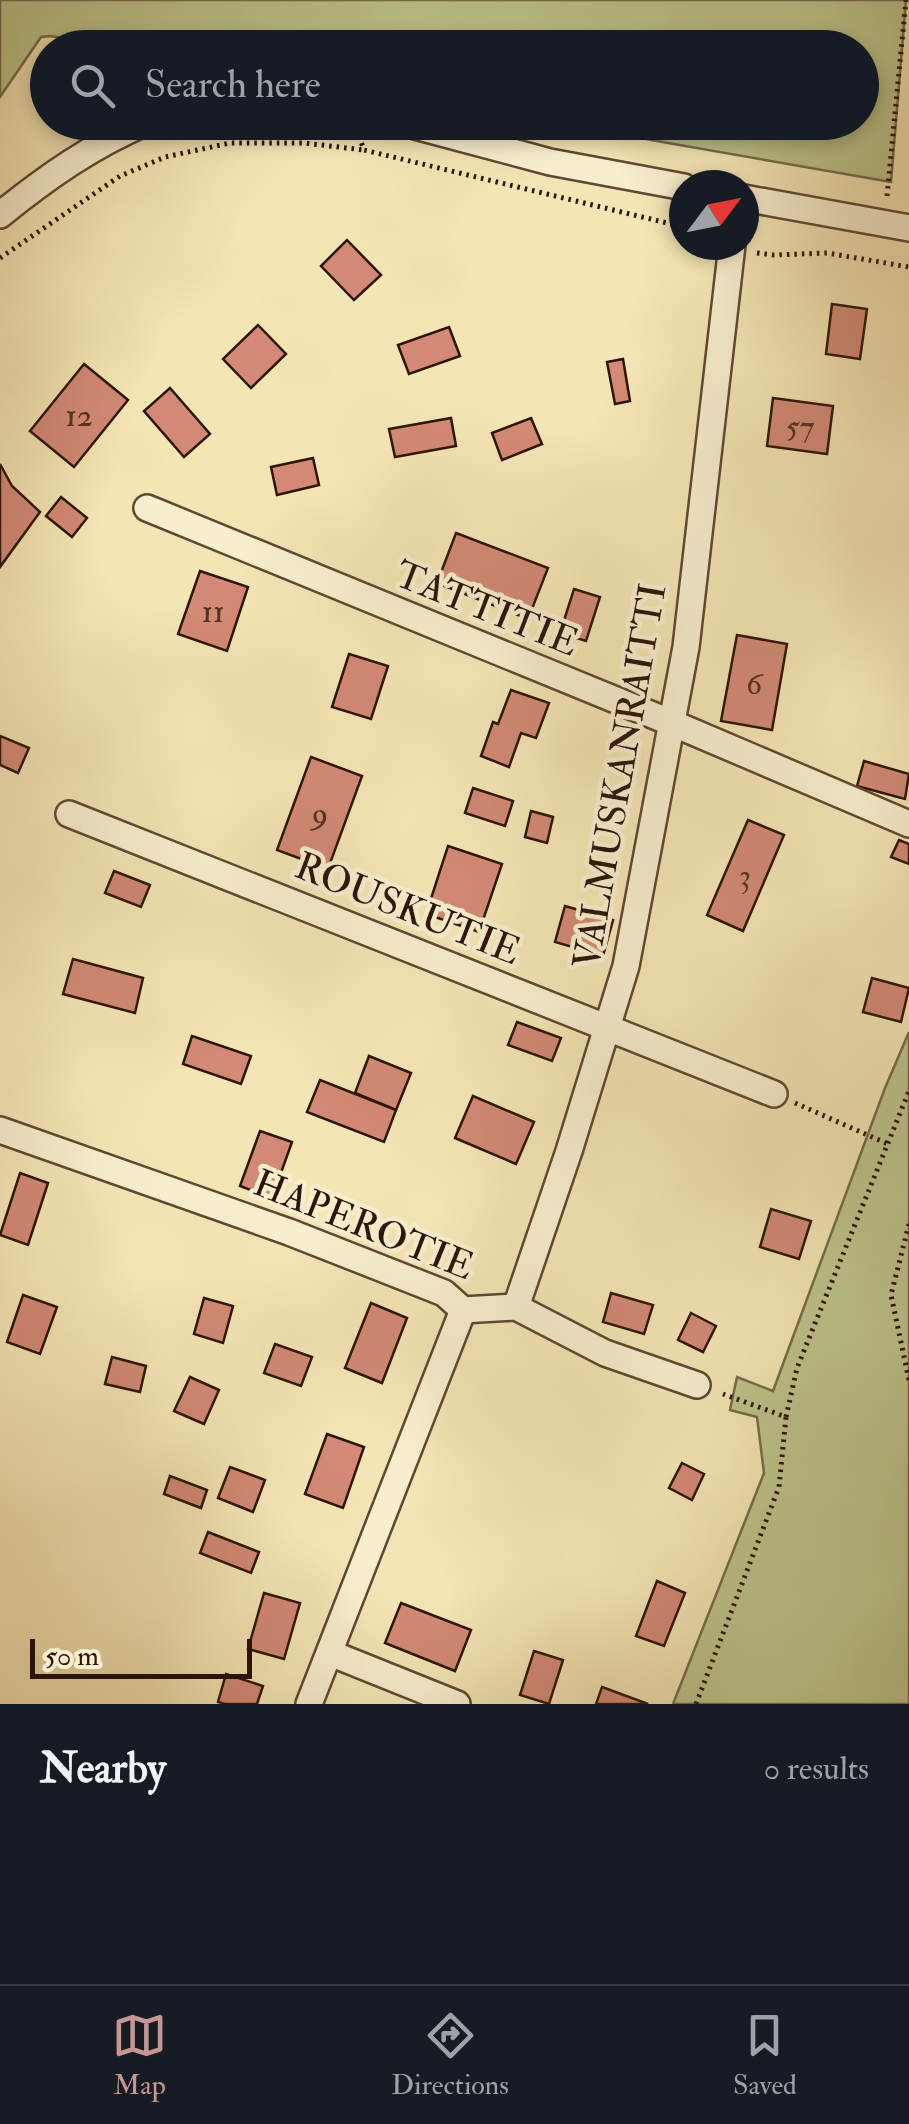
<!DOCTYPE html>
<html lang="en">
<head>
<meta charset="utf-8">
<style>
	body { margin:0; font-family:"IM FELL Double Pica",serif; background:#20242c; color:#f1f3f6 }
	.compass { position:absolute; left:669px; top:170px; width:90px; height:90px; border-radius:50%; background:#171b24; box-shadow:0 5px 15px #0003; rotate:58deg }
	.scale { position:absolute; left:30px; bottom:25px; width:222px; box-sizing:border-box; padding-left:10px; border:5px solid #2c1407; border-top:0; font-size:28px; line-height:35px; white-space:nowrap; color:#2c1407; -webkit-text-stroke:8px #f8eece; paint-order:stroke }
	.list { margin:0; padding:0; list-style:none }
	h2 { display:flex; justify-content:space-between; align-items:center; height:130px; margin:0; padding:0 40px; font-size:42px }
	h2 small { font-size:32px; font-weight:400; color:#9ea1a6 }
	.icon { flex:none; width:55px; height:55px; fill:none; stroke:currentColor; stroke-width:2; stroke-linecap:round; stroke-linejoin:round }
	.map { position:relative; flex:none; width:909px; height:1704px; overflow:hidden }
	.search { position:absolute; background:#171b24; box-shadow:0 5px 15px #0003; left:30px; right:30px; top:30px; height:110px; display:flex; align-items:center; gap:25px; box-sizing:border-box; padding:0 35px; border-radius:55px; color:#9ea1a6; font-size:38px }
	.sheet { height:280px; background:#171b24 }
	nav { display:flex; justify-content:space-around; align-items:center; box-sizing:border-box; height:140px; border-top:2px solid #363941; background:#171b24; font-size:28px; color:#9ea1a6 }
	nav a { display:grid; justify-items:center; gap:5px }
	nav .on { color:#c59692 }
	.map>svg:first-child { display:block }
</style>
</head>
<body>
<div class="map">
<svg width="909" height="1704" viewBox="0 0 909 1704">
	<rect width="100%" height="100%" fill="#f4e5b4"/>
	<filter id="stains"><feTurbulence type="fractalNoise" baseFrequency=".002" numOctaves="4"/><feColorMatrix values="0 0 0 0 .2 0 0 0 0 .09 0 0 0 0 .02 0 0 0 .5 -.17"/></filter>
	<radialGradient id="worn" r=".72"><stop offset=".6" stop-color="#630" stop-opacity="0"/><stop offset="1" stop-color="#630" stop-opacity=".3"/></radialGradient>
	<g fill="#bdc48c" stroke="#746c4a" stroke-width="2.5">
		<polygon points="0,0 906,0 891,182 651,140 577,123 862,122 862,48 124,48 50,36 41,37 0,97"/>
		<polygon points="909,1032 909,1704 673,1704 764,1473 757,1417 730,1410 737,1377 773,1391 885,1088"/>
	</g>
	<g fill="#d28975" stroke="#2c1407" stroke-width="2.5">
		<polygon points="347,240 381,275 354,300 321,266"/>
		<polygon points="832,304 867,309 860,359 826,354"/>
		<polygon points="258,325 286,354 251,388 223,359"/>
		<polygon points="449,327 460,356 409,374 398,345"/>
		<polygon points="623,359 630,401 615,404 607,362"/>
		<polygon points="84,364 128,400 74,467 30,431"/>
		<polygon points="170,388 210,434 184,457 144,411"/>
		<polygon points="773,398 833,406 827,454 767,446"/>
		<polygon points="451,418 456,446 395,457 389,429"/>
		<polygon points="531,418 542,444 502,460 492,433"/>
		<polygon points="313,458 319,485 277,495 271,467"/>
		<polygon points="0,464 12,486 40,512 0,567"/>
		<polygon points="61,497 87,518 72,537 46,516"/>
		<polygon points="456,533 548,568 528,619 437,583"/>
		<polygon points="200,571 248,587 227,651 178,634"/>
		<polygon points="574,589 600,597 586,641 560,633"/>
		<polygon points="737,635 787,644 772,730 721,721"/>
		<polygon points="349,654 388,666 371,719 332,707"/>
		<polygon points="511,690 549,703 536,738 521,733 509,767 481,756 493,722 498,724"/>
		<polygon points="0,736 29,748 18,773 0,765"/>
		<polygon points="311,757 362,776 328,869 277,850"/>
		<polygon points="864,761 909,774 905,799 857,786"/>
		<polygon points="473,788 513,801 505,826 465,813"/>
		<polygon points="531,811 553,817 547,843 525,837"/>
		<polygon points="748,820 784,835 743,931 707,915"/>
		<polygon points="899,840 909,844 909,864 891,857"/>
		<polygon points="448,846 502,864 479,932 426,914"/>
		<polygon points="114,871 150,885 141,907 105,893"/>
		<polygon points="565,906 613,920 603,956 555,942"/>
		<polygon points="73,959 143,978 135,1013 63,994"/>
		<polygon points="872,978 909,988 901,1022 863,1012"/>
		<polygon points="517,1022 561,1038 552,1061 508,1045"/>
		<polygon points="192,1036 251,1056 241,1084 183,1064"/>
		<polygon points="369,1056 411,1073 396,1110 355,1093"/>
		<polygon points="320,1080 396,1110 384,1142 307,1112"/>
		<polygon points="473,1096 534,1122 516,1164 455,1138"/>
		<polygon points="260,1131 292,1142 272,1198 240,1186"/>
		<polygon points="20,1173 48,1183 28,1245 0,1235"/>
		<polygon points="771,1209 811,1221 799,1259 760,1247"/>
		<polygon points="611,1293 653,1305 644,1334 603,1322"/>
		<polygon points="23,1295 57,1307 40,1354 7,1342"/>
		<polygon points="204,1298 233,1306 223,1343 194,1334"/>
		<polygon points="371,1303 407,1318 382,1383 345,1368"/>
		<polygon points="691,1313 716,1326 703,1352 678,1340"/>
		<polygon points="275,1344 312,1357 301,1386 264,1373"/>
		<polygon points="112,1357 146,1366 140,1392 105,1384"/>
		<polygon points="190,1377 219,1390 204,1424 174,1411"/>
		<polygon points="327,1434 364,1447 343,1508 305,1494"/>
		<polygon points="682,1463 704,1474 692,1500 669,1488"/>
		<polygon points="230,1467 265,1480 253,1512 218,1498"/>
		<polygon points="170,1476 207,1490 201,1508 164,1494"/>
		<polygon points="208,1532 259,1552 251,1573 200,1553"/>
		<polygon points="657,1581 685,1593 664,1646 636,1636"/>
		<polygon points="264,1593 300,1603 284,1659 248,1649"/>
		<polygon points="401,1603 471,1630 455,1671 385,1643"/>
		<polygon points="534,1651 563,1660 549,1704 520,1695"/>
		<polygon points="226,1674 263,1686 257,1704 225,1704 218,1702"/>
		<polygon points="602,1687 648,1704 596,1704"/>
	</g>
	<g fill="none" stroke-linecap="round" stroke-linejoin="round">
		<g stroke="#5e4832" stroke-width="30">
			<g id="minor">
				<polyline points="400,122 550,162 684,187"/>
				<polyline points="744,198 909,228"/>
				<path d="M0 215C47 177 91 146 147 122"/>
				<polyline points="147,508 672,723 909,824"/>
				<polyline points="69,814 774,1094"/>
				<polyline points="0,1130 289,1232 444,1293 463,1310 516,1307 605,1353 697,1385"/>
				<polyline points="516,1307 569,1151 626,966 686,647 732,245"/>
				<polyline points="330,1653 457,1704"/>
				<polyline points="309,1704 463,1310"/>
			</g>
		</g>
		<g stroke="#2c1407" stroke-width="5" stroke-dasharray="2.5 5" stroke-linecap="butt">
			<polyline points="354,122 364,150 684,227"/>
			<polyline points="887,196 906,0"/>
			<polyline points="757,253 774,255 827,253 909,267"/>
			<polyline points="0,258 120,176 165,157 230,143 304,143 364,150"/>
			<polyline points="795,1103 888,1144"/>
			<polyline points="909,1224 891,1295 909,1380"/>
			<polyline points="786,1417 797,1368 909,1091"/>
			<polyline points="696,1704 779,1487 786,1417 723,1394"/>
		</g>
		<use href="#minor" stroke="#f8eece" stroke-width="25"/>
	</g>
	<g text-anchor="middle" stroke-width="9" stroke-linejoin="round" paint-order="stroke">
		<g font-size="32" fill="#563122">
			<text x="79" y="426">12</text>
			<text x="800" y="437">57</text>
			<text x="213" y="622">11</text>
			<text x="754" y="694">6</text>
			<text x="320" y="824">9</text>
			<text x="745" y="886">3</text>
		</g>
		<g font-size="38" fill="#2c1407" stroke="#f8eece">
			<text transform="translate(487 608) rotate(22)" y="13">TATTITIE</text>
			<text transform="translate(619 776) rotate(-80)" y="13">VALMUSKANRAITTI</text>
			<text transform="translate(408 908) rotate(22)" y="13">ROUSKUTIE</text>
			<text transform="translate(364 1224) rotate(22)" y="13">HAPEROTIE</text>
		</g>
	</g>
	<rect width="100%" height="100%" filter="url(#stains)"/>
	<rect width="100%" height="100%" fill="url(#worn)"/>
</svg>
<svg class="compass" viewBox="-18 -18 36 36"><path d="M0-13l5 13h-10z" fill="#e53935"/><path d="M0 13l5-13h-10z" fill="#9ea1a6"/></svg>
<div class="scale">50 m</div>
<div class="search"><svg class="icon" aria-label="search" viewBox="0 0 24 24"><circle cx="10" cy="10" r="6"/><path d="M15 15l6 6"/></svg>Search here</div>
</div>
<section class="sheet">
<h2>Nearby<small>0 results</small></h2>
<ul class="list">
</ul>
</section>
<nav>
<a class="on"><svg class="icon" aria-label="map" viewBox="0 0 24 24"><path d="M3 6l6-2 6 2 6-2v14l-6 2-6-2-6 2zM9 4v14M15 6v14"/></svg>Map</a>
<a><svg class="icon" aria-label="directions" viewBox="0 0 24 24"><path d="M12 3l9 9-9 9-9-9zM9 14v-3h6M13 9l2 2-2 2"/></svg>Directions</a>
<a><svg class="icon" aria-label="saved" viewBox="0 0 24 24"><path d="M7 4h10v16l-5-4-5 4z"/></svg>Saved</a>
</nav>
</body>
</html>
